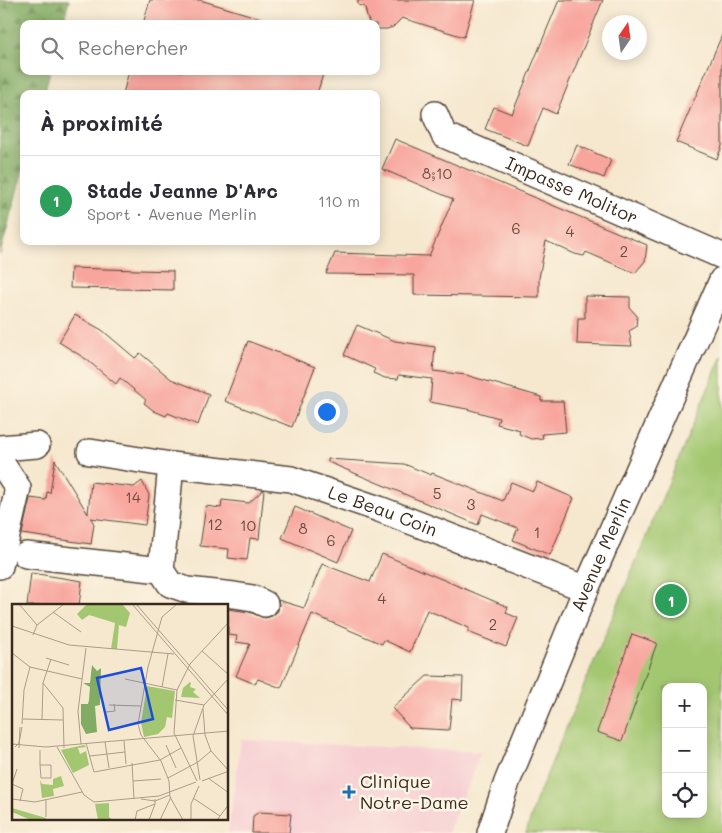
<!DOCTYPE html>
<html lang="fr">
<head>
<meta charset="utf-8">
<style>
	body { margin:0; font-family:Mali,sans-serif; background:#f2f2f3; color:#2b2b33 }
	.controls { position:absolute; right:15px; bottom:15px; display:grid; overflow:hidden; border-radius:10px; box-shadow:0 2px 12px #0003 }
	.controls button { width:45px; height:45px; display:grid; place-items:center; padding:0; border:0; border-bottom:1px solid #e1e1e2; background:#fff; color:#2b2b33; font:25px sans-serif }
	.compass { position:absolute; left:602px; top:15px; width:45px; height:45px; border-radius:50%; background:#fff; box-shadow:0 2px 12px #0003; rotate:13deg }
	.you { position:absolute; left:326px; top:411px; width:18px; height:18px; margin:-12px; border:4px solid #fff; border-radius:50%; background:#1a73e8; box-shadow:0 0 0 8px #1a73e833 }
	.badge { display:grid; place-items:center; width:32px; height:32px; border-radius:50%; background:#2563eb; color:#fff; font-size:16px; font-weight:700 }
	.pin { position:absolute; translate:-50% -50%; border:2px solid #fff; box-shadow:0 1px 5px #0006 }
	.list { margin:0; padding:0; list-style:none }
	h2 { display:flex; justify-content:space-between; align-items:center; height:65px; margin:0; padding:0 20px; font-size:21px }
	h2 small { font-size:16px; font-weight:400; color:#7c7c81 }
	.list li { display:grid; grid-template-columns:32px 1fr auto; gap:15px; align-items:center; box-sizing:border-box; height:90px; padding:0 20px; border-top:1px solid #e1e1e2 }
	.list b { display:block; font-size:19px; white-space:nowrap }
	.list p { margin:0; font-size:16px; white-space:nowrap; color:#7c7c81 }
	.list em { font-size:16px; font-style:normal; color:#7c7c81 }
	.icon { flex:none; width:28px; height:28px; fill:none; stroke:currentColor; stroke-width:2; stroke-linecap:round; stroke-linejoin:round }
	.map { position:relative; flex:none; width:722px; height:833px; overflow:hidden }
	.search { position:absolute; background:#fff; box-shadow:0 2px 12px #0003; left:20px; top:20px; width:360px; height:55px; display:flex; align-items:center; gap:12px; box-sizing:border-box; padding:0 18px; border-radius:10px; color:#7c7c81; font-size:19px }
	.panel { position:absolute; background:#fff; box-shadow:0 2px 12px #0003; left:20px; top:90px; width:360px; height:155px; border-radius:10px }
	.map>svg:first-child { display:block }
</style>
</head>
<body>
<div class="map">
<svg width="722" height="833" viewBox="0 0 722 833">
	<defs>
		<pattern id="forest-firs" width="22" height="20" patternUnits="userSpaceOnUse" patternTransform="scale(1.25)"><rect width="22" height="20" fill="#82ac63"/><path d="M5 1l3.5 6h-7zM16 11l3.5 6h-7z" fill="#6c8c51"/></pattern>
	</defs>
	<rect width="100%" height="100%" fill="#fcf5e5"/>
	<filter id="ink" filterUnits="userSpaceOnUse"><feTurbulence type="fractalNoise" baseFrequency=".02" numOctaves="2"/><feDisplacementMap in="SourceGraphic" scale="10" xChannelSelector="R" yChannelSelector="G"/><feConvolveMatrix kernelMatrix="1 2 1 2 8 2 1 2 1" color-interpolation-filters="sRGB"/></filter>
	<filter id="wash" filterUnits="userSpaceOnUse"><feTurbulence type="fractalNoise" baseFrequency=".0096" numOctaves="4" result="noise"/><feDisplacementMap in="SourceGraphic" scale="20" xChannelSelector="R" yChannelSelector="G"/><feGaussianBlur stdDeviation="1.12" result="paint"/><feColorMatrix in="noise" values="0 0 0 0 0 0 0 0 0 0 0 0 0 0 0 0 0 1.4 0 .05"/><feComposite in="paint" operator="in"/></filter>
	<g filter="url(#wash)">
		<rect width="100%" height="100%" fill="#f6e8cf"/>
		<polygon fill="#f7cfd3" points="241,740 481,752 448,833 228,833"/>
		<polygon fill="url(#forest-firs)" stroke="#5e6b40" points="0,0 69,0 63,24 24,24 24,71 50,71 44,94 24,94 24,166 0,254"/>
		<path fill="#a3c771" stroke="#6f7848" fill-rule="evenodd" d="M722 355V833H526L537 798ZM666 687H703V814H666Z"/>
		<g id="blocks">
			<g fill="#f8a59d">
				<polygon points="150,0 200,0 263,19 262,24 143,24"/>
				<polygon points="358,0 475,0 464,37 402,18 393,27 387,29 379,29 376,28 376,24 370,24 367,17 365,7 358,5"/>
				<polygon points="559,0 603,0 556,114 543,108 528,146 485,129 494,107 512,114"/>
				<polygon points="722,35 722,146 717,159 676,142"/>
				<polygon points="129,71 324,71 317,94 123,94"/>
				<polygon points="395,139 647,245 645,261 635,273 586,252 584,256 575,254 546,241 539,278 539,297 414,295 414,275 326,274 335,253 429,256 453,199 382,169"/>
				<polygon points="577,145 611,160 604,178 569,164"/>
				<polygon points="71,268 173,271 173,290 70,288"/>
				<polygon points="585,296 630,297 630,308 637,316 636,327 629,331 632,346 577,344 578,318 585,318"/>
				<polygon points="75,315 102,330 135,358 140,353 171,379 209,394 198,425 168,413 166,416 154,411 144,403 146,400 120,378 116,384 86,359 59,342"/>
				<polygon points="357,325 395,341 435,347 433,371 466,375 541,397 541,401 563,401 566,432 542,434 543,438 531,439 519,434 520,430 497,424 499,418 467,409 430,402 432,379 399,375 398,379 385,378 373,373 375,369 344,355"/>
				<polygon points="248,341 315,367 292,427 225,401"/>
				<polygon points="328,459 404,464 431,475 432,473 503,501 511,482 533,491 537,482 574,498 550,555 513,540 518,528 482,514 478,525 328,462"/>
				<polygon points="55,460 88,514 91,482 134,487 142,481 149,495 145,525 91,518 94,524 91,544 22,534 30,498 46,500 47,492 50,493"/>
				<polygon points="263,490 264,490 259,539 250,538 247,560 228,558 229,549 200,546 206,506 221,508 222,500 249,503"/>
				<polygon points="295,507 351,531 338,562 282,538"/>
				<polygon points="382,554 508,607 506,613 518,618 506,647 468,632 469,628 427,610 410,652 384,640 382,644 312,614 281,688 258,679 255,684 236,676 250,644 236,642 237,636 228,635 228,609 249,612 265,618 272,616 278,611 279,604 278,600 304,608 322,564 370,582"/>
				<polygon points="31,573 82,581 79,606 27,606"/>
				<polygon points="632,634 657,643 622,741 597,732"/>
				<polygon points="427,676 463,677 462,700 452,699 449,730 410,728 392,708"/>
				<polygon points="259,812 291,814 289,833 252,833 253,816"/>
			</g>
		</g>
	</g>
	<g filter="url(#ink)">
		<use href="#blocks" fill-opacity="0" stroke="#574639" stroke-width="1"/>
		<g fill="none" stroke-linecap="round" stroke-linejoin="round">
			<g stroke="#574639" stroke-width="28">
				<g id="minor">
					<path id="s1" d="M435 114 444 135 722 256"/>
					<polyline points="0,448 37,445"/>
					<path id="s2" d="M90 452 171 465 291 479 379 509 586 589"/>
					<polyline points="0,461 18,488 0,566"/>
					<polyline points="26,555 161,570 171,465"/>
					<polyline points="161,570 170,584 187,590 234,595 253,598 265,604"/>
					<path id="s3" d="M490 833 507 782 586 589 722 280"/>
				</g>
			</g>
			<use href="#minor" stroke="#fff" stroke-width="25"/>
		</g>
	</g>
	<path fill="#1f6fb2" stroke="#fcf5e5" stroke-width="2" d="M346.5 784.5h5v5h5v5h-5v5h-5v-5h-5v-5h5z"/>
	<g text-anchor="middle" stroke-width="5" stroke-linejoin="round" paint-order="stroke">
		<g font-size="15" fill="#6a493e">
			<text x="437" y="179">8;10</text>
			<text x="516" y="234">6</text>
			<text x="570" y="237">4</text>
			<text x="624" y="257">2</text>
			<text x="437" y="499">5</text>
			<text x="133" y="503">14</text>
			<text x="471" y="510">3</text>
			<text x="215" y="530">12</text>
			<text x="248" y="531">10</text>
			<text x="303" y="534">8</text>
			<text x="537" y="538">1</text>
			<text x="331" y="546">6</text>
			<text x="382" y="604">4</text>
			<text x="493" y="630">2</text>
		</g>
		<g font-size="18" fill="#3b2a1e" stroke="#fcf5e5">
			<text dy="6" stroke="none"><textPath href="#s1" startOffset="162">Impasse Molitor</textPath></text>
			<text dy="6" stroke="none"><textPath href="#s2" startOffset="300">Le Beau Coin</textPath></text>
			<text dy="6" stroke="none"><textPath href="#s3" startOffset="300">Avenue Merlin</textPath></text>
		</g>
		<g font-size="18" fill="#3b2a1e" stroke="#fcf5e5" text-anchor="start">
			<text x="360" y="788">Clinique<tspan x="360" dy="21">Notre-Dame</tspan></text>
		</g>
	</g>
	<g transform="translate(12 604)">
		<rect width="216" height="216" fill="#f6e8cf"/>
		<path d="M178 78 179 79 178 83 184 85 181 88 188 94 169 93 171 84ZM0 204 34 214V216H19L0 208Z" fill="#a3c771"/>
		<path d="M80 61 85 67 89 64 88 101 83 102 85 128 74 130 69 120V100H76L77 96 78 83 71 79H78Z" fill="#82ac63"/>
		<path d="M75 0H110L118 9 114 23 107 21 105 45H99L103 19 77 11 70 16 65 10ZM135 82 163 87 160 114 155 113 153 123 146 130 132 133 129 119ZM72 141 74 143 66 144 68 150 74 147 77 161 61 169 49 146ZM49 172 52 182 41 185 42 192 30 194 28 176 30 180 41 181V175ZM97 199V213L101 216H86L83 200Z" fill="#a3c771"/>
		<path fill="none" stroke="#ab9c88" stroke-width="1" d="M7 0 25 21M120 0 217 112M124 0 217 107M165 0 150 13 136 63 126 120 129 131 149 157 157 177 158 193 171 216M41 8 69 28M0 22 57 41 162 50M21 31 25 21 52 0M190 47 217 71M0 49 18 63 70 75M34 54 57 61M113 75 165 86M31 79 51 104 52 144M150 83 156 50M163 96 192 101M97 101 129 102M191 105 193 131 199 147 217 167M94 108 103 107 102 100M11 115 51 116M30 116 31 79 39 55M10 120 12 86 18 63M112 137 114 160M93 138 97 164M74 139 82 168 148 156 169 144M0 140 34 143 217 127M69 140 66 107 74 44M154 141 164 164M3 143 7 139 10 123M45 143 72 191 82 198 147 192 184 178M7 144 8 123M28 146V161L29 174H39V161H28M78 152 113 148M120 159 122 195M156 174 186 158 199 147M196 174 217 189M188 176 181 132 192 101 217 74M121 177 149 175M185 177 162 129 165 86 178 60 217 18M190 177 217 167M0 180 11 185 8 197M0 180 5 165M181 194 208 212M0 195 23 198 70 188M129 195 143 197 158 191M34 213V195M123 216 125 207 143 200V195M137 216 143 200M148 216 159 193M179 216V200L187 182M205 216 217 200"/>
		<path fill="#1d4ed8" fill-opacity="0.15" stroke="#1d4ed8" stroke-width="2.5" d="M129 64 141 115 97 126 85 74Z"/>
		<rect width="216" height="216" fill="none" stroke="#3b2a1e" stroke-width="2.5"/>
	</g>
</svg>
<div class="controls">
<button>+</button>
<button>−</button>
<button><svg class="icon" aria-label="locate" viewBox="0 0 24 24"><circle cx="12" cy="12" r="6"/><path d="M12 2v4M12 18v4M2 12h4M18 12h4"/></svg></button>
</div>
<svg class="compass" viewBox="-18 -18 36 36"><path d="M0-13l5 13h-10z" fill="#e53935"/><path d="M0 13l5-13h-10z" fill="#7c7c81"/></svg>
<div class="you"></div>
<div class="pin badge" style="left:671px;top:600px;background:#2e9e5b">1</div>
<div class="search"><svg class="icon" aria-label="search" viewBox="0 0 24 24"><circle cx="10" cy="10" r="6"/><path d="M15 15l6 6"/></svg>Rechercher</div>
<section class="panel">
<h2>À proximité<small></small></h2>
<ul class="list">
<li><span class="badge" style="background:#2e9e5b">1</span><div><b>Stade Jeanne D'Arc</b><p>Sport · Avenue Merlin</p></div><em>110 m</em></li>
</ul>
</section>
</div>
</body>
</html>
